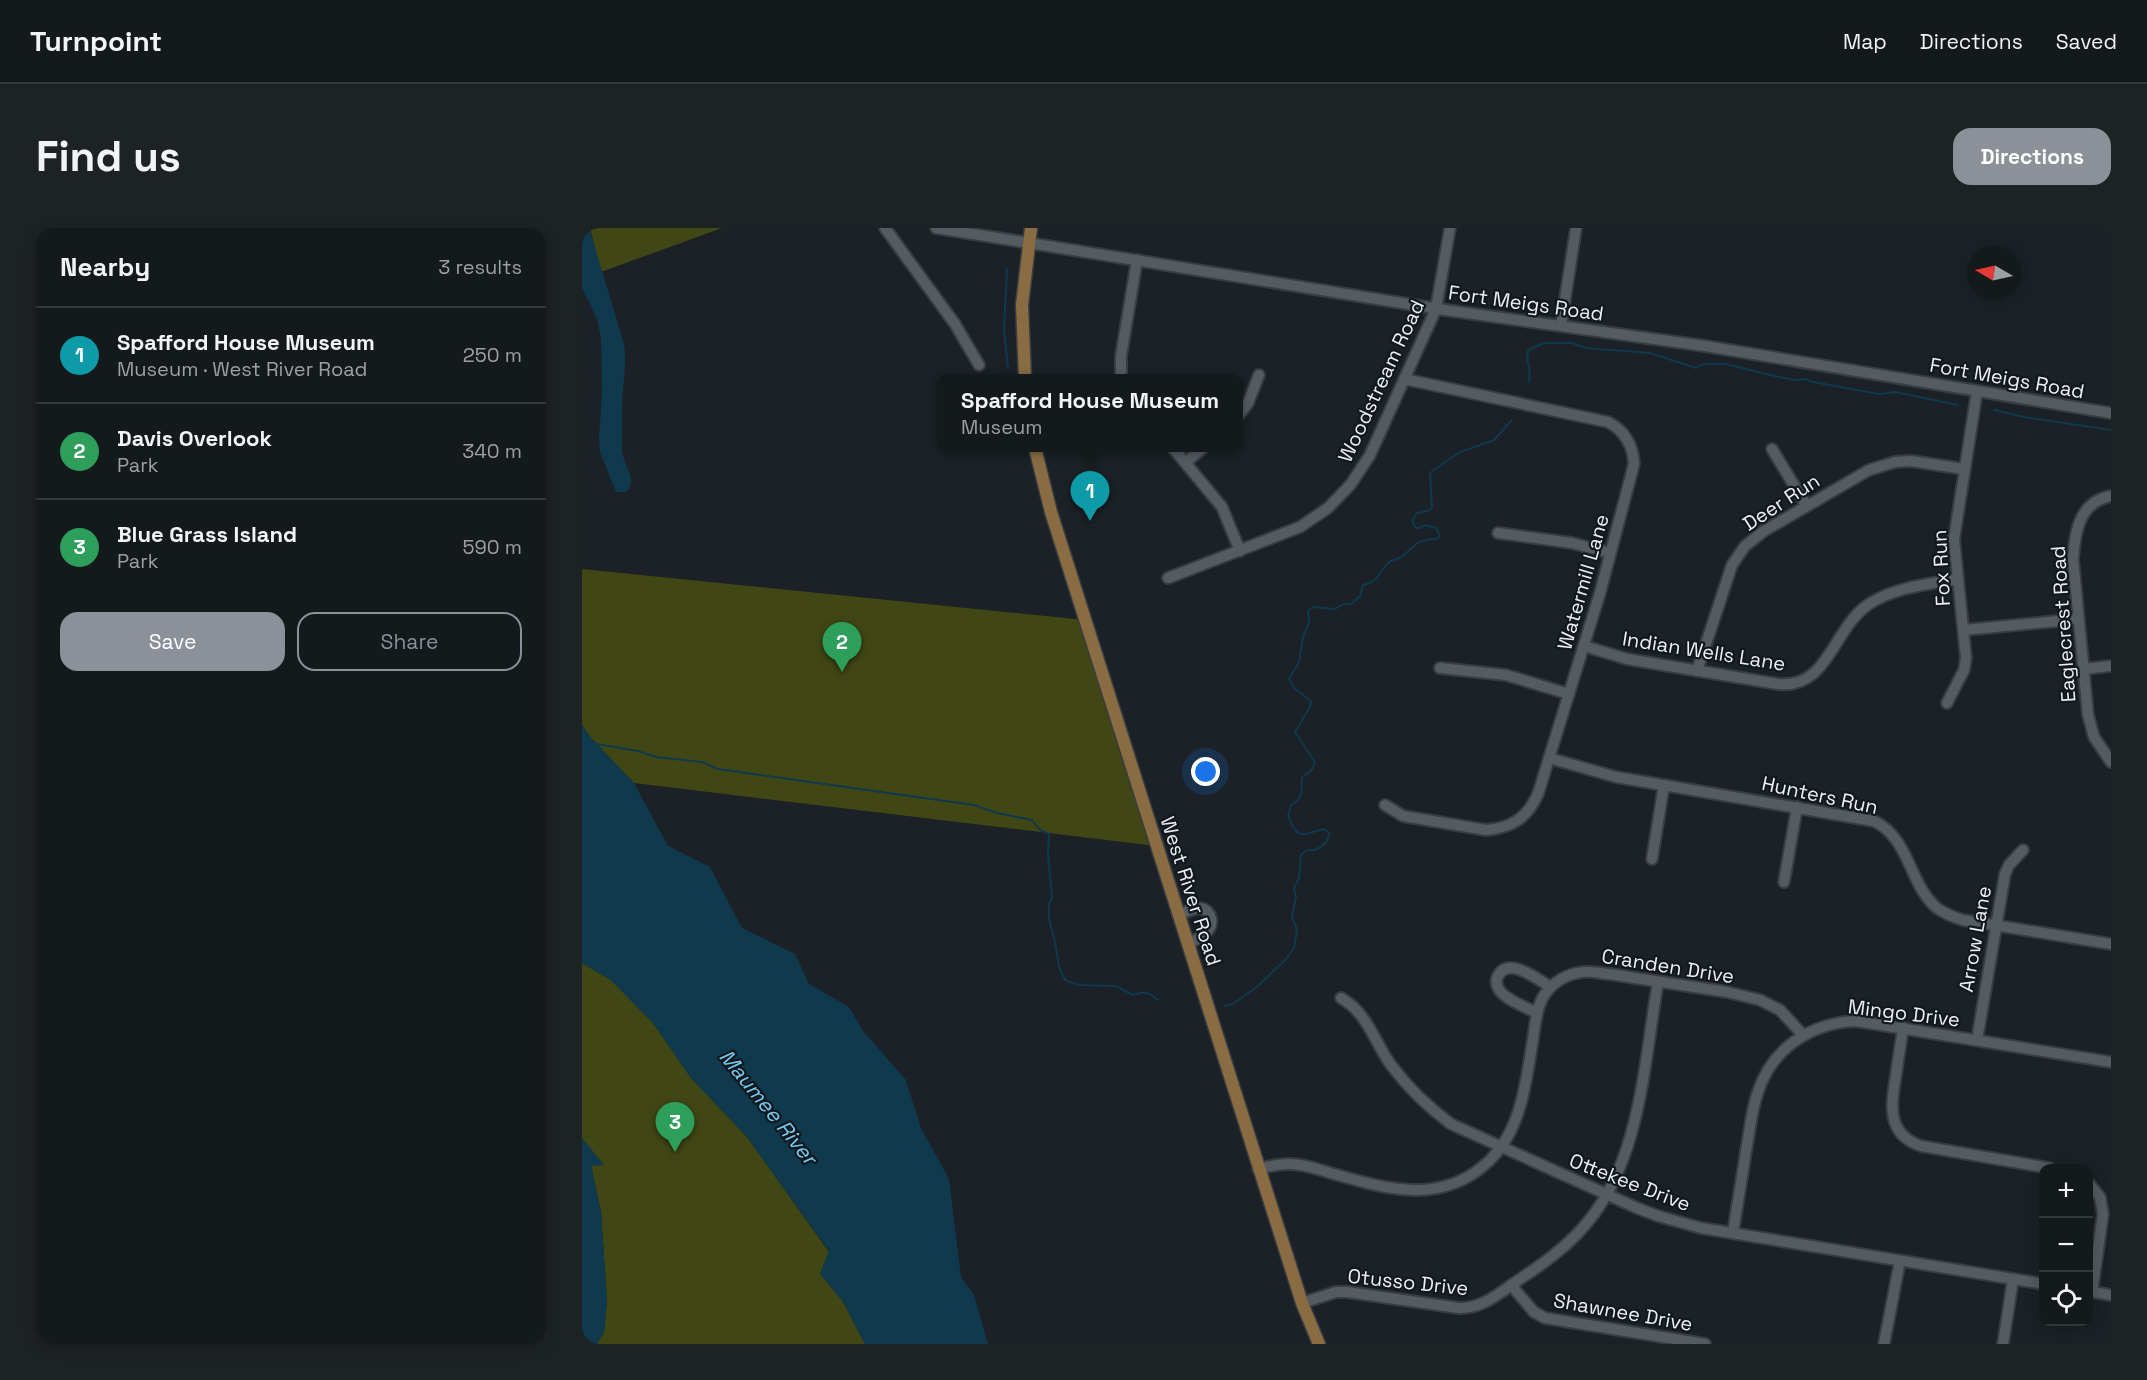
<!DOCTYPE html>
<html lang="en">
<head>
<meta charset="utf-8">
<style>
	body { margin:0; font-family:"Space Grotesk",sans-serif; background:#1d2225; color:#f1f3f6 }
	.controls { position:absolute; right:18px; bottom:18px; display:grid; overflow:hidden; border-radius:12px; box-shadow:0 3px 15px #0003 }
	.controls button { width:54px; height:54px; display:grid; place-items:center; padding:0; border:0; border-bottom:2px solid #33383b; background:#14191c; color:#f1f3f6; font:30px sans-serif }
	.compass { position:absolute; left:1385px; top:18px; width:54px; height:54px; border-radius:50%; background:#14191c; box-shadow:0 3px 15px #0003; rotate:279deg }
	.you { position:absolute; left:624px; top:544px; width:21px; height:21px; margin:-15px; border:4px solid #fff; border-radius:50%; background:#1a73e8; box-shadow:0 0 0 9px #1a73e833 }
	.badge { display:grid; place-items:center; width:39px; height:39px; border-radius:50%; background:#8c9099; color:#fff; font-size:20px; font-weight:700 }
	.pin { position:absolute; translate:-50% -50px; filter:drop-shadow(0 2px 3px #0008) }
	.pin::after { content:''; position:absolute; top:32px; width:21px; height:18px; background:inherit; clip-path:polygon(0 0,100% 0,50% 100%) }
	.popup { position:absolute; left:355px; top:146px; width:306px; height:78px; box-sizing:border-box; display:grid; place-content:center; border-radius:12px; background:#14191c; filter:drop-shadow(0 2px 4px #0005); font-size:20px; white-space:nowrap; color:#9da0a3 }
	.popup b { font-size:22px; color:#f1f3f6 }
	.popup::after { content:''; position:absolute; left:50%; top:100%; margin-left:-12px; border:12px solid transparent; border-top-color:#14191c }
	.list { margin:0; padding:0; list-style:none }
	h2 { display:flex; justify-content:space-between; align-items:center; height:78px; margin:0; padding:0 24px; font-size:26px }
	h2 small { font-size:20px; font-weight:400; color:#9da0a3 }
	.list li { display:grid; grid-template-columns:39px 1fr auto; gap:18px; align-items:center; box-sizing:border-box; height:96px; padding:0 24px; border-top:2px solid #33383b }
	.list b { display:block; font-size:22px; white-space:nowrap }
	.list p { margin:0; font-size:20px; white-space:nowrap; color:#9da0a3 }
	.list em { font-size:20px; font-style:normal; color:#9da0a3 }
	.actions { display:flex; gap:12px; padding:18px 24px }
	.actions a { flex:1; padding:14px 0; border:2px solid #8c9099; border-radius:18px; text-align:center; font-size:21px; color:#8c9099 }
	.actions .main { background:#8c9099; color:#fff }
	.icon { flex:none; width:33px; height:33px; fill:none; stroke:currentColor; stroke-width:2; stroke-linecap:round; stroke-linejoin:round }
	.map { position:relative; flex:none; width:1529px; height:1116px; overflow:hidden; border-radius:18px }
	header { display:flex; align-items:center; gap:36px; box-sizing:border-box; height:84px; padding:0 30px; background:#14191c; border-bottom:2px solid #33383b }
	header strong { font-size:28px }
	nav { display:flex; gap:33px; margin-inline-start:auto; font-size:21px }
	.intro { display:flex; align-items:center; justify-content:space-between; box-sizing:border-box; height:144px; padding:0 36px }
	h1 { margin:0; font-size:42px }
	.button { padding:15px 27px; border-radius:18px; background:#8c9099; color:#fff; font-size:21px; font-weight:700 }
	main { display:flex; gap:36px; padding:0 36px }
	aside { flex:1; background:#14191c; border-radius:18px; box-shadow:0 3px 15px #0003 }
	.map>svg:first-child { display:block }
</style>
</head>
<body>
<header>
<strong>Turnpoint</strong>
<nav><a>Map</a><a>Directions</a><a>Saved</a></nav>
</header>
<div class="intro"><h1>Find us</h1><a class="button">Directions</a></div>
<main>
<aside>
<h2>Nearby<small>3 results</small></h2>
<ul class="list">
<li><span class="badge" style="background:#0f9aa8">1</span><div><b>Spafford House Museum</b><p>Museum · West River Road</p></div><em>250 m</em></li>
<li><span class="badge" style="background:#2e9e5b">2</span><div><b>Davis Overlook</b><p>Park</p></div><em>340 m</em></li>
<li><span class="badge" style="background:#2e9e5b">3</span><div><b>Blue Grass Island</b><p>Park</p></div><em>590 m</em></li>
</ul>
<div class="actions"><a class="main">Save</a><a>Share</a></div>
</aside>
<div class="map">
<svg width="1529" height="1116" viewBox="0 0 1529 1116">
	<rect width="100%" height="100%" fill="#1b2126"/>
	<g fill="#414714">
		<polygon points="8,0 140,0 19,44"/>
		<polygon points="0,341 503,392 574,618 52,555 9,510 0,497"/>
		<polygon points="0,735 29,752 71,795 109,850 165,909 247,1024 238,1046 260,1072 283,1116 15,1116 22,1104 25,1073 19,984 9,937 21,937 0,910"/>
	</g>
	<g fill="#0f3a4d">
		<path d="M0 0H8L10 10 42 116C45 137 41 155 40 176 40 191 40 207 40 222 41 237 57 253 44 264H34L18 224 17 211 20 163 19 110 15 91 0 60Z"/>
		<polygon points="0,497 9,510 52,555 86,618 128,639 160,700 213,726 227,756 267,779 281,803 324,852 339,900 367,951 379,1049 392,1067 406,1116 283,1116 260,1072 238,1046 247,1023 165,909 109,850 71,795 29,752 0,735"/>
		<polygon points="0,910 22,937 9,938 19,984 25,1073 22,1104 15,1116 0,1116"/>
	</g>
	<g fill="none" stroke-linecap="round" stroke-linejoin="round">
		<g stroke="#0f3a4d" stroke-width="2">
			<polyline points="425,41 422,101 426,140"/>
			<path d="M947 154C950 142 943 132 946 122L962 115H990L1004 120 1068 125 1114 140 1121 136H1143L1193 148 1212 152 1223 151 1231 154 1297 166 1313 164 1376 177"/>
			<polyline points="1412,182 1442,189 1529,202"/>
			<path d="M15 516 56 523 74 529 120 534 136 541 392 577 415 585 450 592 458 602 467 606 466 627 470 670 467 676V691L473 714 477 739 483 752 496 757 534 758 551 767C562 763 567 764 576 772"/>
			<path d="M642 778 651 776 676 758 704 731 712 720 715 702 710 688 714 669 712 660 717 650 719 627 725 622C735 624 747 615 747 605L743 601C722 604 717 616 706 588L709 577C722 570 719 562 720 549 726 545 732 542 733 534L713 504 728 479 729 474C721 465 711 463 707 451L717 434 721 409 727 395 726 383 731 379 753 381 761 376H769L778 368 781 357C796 354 796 346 805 336 809 331 817 332 822 327 836 315 833 312 855 311L858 308 854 300 843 297 838 300H834L830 293 835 285 848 282 850 279 848 245 876 225 912 212 930 192"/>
		</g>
		<g stroke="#393d41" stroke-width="14">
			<g id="minor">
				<polyline points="303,0 373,96 397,137"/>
				<polyline points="354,0 863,82 1123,118 1529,185"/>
				<polyline points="979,97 994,0"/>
				<polyline points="539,150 539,128 555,32"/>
				<polyline points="656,188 666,175 677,147"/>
				<polyline points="591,220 640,279 658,323"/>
				<polyline points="1190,221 1224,277"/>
				<polyline points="604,234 621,220"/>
				<path d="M1529 268C1497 274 1493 304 1491 331L1506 487 1512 509 1529 534"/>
				<polyline points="916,305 990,315 1028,325"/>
				<polyline points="586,350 718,299 746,280 769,256 788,227 854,81 868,0"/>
				<polyline points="1382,402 1496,391"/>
				<path d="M1002 418 1045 431 1196 456C1247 461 1250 401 1287 376 1313 359 1347 356 1376 351"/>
				<polyline points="858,440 924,447 987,466"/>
				<polyline points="1501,441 1529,438"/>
				<polyline points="1115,443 1150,337 1163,318 1182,303 1287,242 1313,234 1329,233 1382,241"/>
				<polyline points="1365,475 1382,442 1384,430 1372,311 1395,163"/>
				<path d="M967 530 1034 549 1292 593C1328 610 1327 657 1355 680 1363 686 1371 689 1381 692L1529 716"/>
				<path d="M803 577 821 588 904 602C930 600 945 590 956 566L1018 365 1052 236C1051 217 1043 203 1026 194L822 151"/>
				<polyline points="1070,631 1082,557"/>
				<polyline points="1202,654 1215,579"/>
				<path d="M596 687C602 685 609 681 615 680 627 679 633 692 627 701 622 708 613 712 606 716"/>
				<path d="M759 770C785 784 793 815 809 837 827 861 846 879 869 896L1055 980 1076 988 1119 1000 1462 1056"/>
				<path d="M955 785C944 779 926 773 918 763 915 759 914 754 915 750 925 726 956 752 969 759"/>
				<path d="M1321 800C1319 816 1316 831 1314 847 1309 877 1304 906 1339 918L1467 940"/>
				<polyline points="1395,812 1423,646 1427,637 1441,622"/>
				<path d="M676 941C687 938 697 936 708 936 723 936 738 942 752 946 807 962 861 977 907 933 940 901 944 853 951 811 953 797 954 783 960 771 967 757 981 748 995 745 1006 742 1016 745 1027 746L1145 764 1178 772 1198 782 1221 807"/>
				<polyline points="1506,954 1518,969 1521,986 1510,1064"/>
				<path d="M1151 1005C1155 978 1160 950 1164 923 1168 903 1169 883 1176 864 1190 820 1229 795 1274 793L1529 834"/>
				<polyline points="929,1057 952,1084 963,1090 1123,1116"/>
				<polyline points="1506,1063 1529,1067"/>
				<path d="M720 1075 754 1064H765L877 1080C902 1081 921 1062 941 1049 964 1034 986 1018 1004 996 1059 932 1062 834 1076 754"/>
				<polyline points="1302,1116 1318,1033"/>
				<polyline points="1421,1116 1431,1051"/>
			</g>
		</g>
		<g stroke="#393d41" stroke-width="15">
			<g id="major">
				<polyline points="443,150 440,77 449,0"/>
				<polyline points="453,220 469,284 720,1075 737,1116"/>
			</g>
		</g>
		<use href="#minor" stroke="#545b61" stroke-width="10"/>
		<use href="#major" stroke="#896c41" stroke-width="12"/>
	</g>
	<g text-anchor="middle" stroke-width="4.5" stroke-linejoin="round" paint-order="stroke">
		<g font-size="20" fill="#ecf0f4" stroke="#12181d">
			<text transform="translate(944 75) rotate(8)" y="7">Fort Meigs Road</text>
			<text transform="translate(1425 150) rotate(10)" y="7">Fort Meigs Road</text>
			<text transform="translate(799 153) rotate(-65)" y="7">Woodstream Road</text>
			<text transform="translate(1199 274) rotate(-33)" y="7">Deer Run</text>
			<text transform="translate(1359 340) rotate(-93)" y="7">Fox Run</text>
			<text transform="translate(1001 354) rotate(-74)" y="7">Watermill Lane</text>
			<text transform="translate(1481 396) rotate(-94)" y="7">Eaglecrest Road</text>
			<text transform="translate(1122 423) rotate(9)" y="7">Indian Wells Lane</text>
			<text transform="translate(1238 567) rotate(12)" y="7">Hunters Run</text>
			<text transform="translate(609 663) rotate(72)" y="7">West River Road</text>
			<text transform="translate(1393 711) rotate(-80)" y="7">Arrow Lane</text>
			<text transform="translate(1086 738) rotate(9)" y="7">Cranden Drive</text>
			<text transform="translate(1322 785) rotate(7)" y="7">Mingo Drive</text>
			<text transform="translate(1048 954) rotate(21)" y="7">Ottekee Drive</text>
			<text transform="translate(826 1054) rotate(6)" y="7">Otusso Drive</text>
			<text transform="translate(1041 1084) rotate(10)" y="7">Shawnee Drive</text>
		</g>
		<g font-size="21" font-style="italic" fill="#78caf3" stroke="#12181d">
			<text transform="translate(186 879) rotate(51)" y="7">Maumee River</text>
		</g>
	</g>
</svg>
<div class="controls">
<button>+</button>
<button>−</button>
<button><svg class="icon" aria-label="locate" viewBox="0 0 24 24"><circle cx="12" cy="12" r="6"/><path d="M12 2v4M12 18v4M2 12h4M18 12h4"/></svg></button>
</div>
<svg class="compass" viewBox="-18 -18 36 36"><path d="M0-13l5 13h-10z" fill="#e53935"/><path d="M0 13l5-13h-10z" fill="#9da0a3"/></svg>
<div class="you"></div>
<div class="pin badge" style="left:508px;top:293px;background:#0f9aa8">1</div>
<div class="popup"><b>Spafford House Museum</b>Museum</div>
<div class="pin badge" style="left:260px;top:444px;background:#2e9e5b">2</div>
<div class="pin badge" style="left:93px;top:924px;background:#2e9e5b">3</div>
</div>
</main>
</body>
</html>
